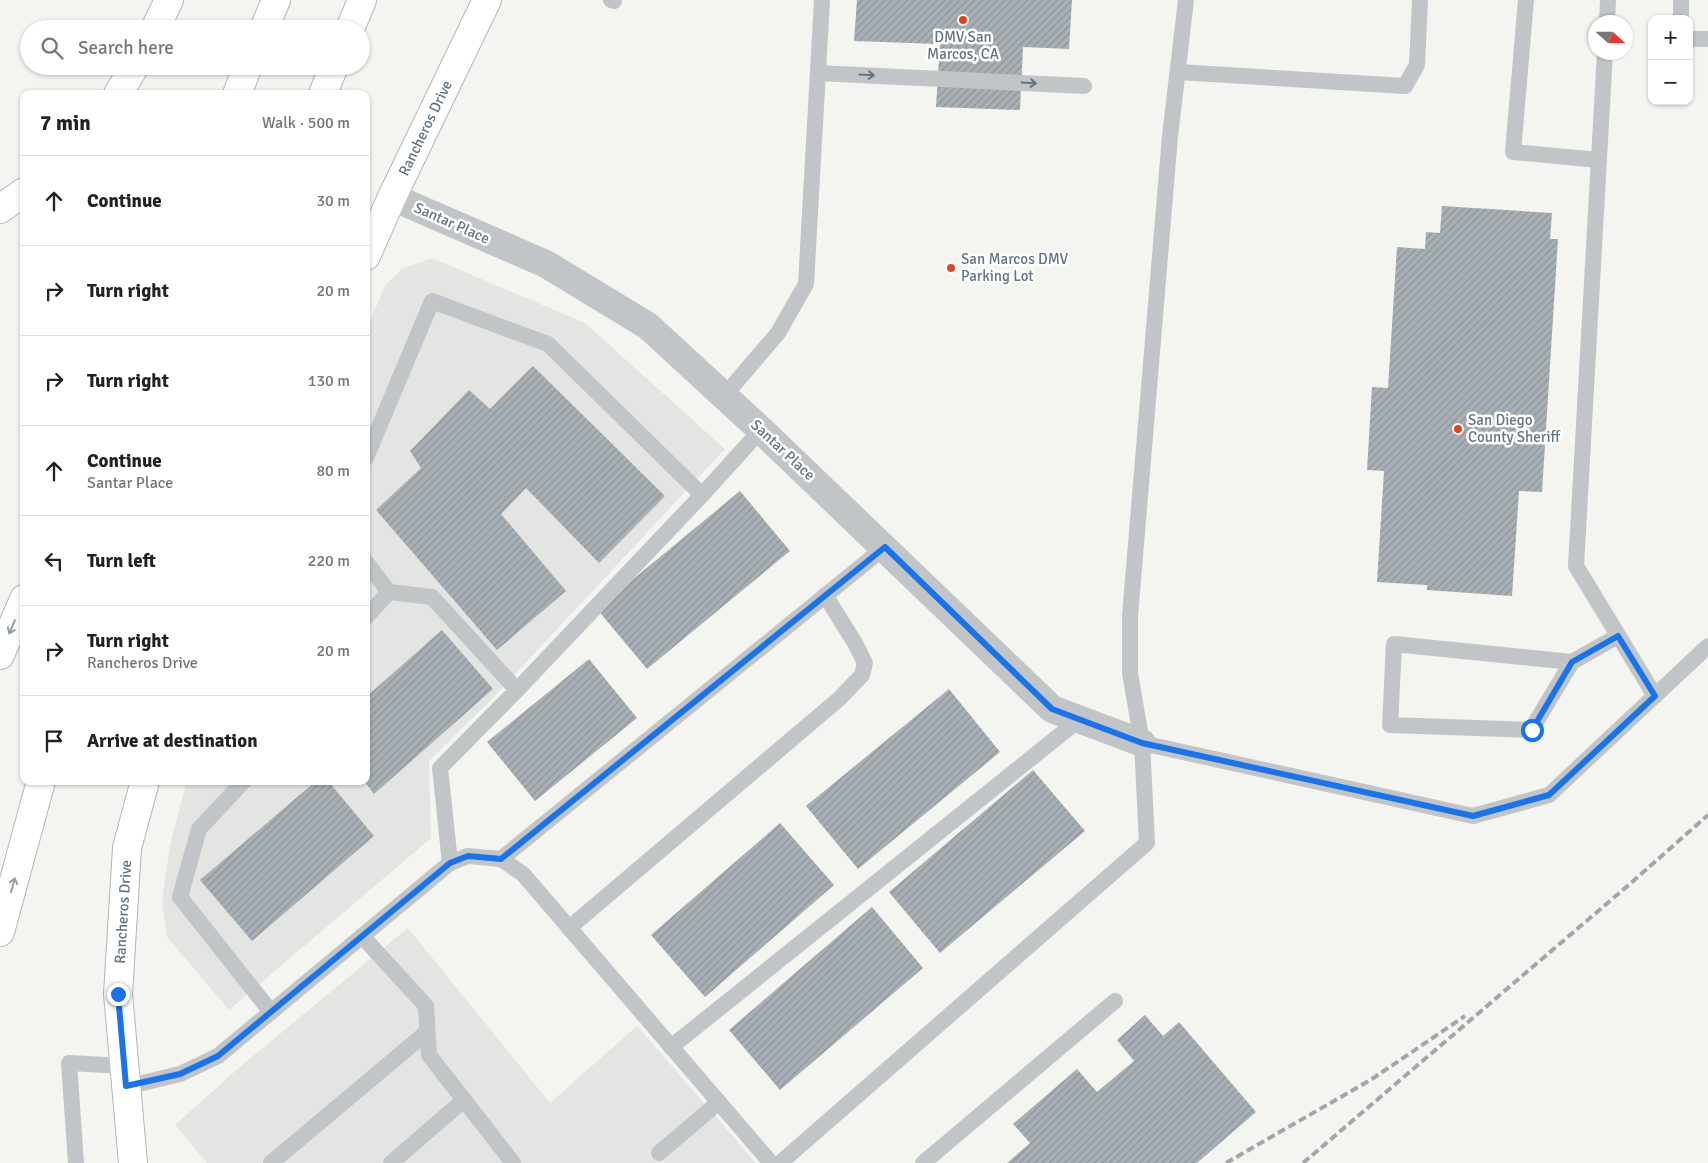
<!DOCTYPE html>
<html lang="en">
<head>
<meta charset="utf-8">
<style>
	body { margin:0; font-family:Signika,sans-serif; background:#f2f2f2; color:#222 }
	.controls { position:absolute; right:15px; top:15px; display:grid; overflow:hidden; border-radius:10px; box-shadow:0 1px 4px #0004 }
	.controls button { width:45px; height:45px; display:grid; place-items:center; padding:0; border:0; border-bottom:1px solid #e0e0e0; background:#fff; color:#222; font:25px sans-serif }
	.compass { position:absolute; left:1588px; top:15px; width:45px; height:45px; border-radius:50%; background:#fff; box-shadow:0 1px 4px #0004; rotate:111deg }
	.stop { position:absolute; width:15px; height:15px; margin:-11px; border:4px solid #1a73e8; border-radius:50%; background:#fff }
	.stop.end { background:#1a73e8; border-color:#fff; box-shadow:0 1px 5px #0008 }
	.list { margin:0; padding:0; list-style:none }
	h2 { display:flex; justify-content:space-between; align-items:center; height:65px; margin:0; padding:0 20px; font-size:21px }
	h2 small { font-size:16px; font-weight:400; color:#767676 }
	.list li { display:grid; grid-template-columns:32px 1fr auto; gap:15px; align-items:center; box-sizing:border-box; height:90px; padding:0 20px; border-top:1px solid #e0e0e0 }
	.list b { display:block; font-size:19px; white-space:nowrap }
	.list p { margin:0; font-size:16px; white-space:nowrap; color:#767676 }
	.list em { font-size:16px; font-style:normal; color:#767676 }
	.icon { flex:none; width:28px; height:28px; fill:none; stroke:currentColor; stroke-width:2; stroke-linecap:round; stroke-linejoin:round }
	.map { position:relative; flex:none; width:1708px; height:1163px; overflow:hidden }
	.search { position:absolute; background:#fff; box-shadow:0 1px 4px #0004; left:20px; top:20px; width:350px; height:55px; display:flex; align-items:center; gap:12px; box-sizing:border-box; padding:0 18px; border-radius:28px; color:#767676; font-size:19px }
	.panel { position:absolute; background:#fff; box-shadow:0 1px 4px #0004; left:20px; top:90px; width:350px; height:695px; border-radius:10px }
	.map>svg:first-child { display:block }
</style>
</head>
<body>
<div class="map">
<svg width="1708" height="1163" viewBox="0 0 1708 1163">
	<defs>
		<pattern id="building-hatch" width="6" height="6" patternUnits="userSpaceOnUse" patternTransform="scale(1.25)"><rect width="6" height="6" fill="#a8b0b5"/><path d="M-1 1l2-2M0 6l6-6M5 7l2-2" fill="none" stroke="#8c9499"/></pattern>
	</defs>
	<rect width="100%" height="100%" fill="#f4f4f0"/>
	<g fill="#e4e5e3">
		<polygon points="432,258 585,323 725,449 489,702 429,761 431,838 229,1010 167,937 162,900 170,845 187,781 366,781 366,332 385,285 402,269"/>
		<polygon points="408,928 550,1103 637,1026 756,1163 207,1163 175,1125 241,1066"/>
	</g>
	<g fill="url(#building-hatch)">
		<polygon points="857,0 1072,0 1069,49 1023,47 1020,110 936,107 940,44 854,41"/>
		<polygon points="1442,206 1552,213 1550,239 1558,239 1542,492 1519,491 1512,596 1427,590 1427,585 1377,582 1384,471 1367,470 1372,387 1388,388 1397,247 1425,249 1426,232 1440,233"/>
		<polygon points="533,366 665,496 599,563 526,488 501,514 566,591 497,650 376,510 421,468 410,451 469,390 490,409"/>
		<polygon points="740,491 790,551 647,669 597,609"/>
		<polygon points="442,630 493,689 374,794 364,781 366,781 366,697"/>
		<polygon points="589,659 637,718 535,801 487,742"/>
		<polygon points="949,689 1000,752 858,869 806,806"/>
		<polygon points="1033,770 1085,831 940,953 889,892"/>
		<polygon points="316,781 328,781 374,836 252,941 200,880"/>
		<polygon points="780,823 834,885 705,997 651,935"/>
		<polygon points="872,907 923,968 780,1090 729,1030"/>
		<polygon points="1145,1015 1163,1036 1179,1022 1256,1112 1197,1163 1007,1163 1030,1143 1013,1124 1077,1069 1097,1092 1134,1061 1117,1040"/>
	</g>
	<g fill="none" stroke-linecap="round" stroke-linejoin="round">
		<g stroke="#b1b7bb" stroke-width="30">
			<g id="secondary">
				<path id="s1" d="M366 256 392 197 487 0"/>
				<path id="s2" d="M133 1163 118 994 127 848 145 781"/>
			</g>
		</g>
		<g stroke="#b4b7ba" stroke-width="30">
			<g id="highway">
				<polyline points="155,29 169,0"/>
				<polyline points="264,29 276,0"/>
				<polyline points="350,29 362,0"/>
				<polyline points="118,94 135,66"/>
				<polyline points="237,94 248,66"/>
				<polyline points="323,94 334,66"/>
				<polyline points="0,209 24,192"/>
				<polyline points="0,655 24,599"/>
				<polyline points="0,932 41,781"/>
			</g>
		</g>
		<g stroke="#c1c5c8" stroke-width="16">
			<polyline points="611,0 614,1"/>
			<polyline points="1526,0 1513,152 1599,160"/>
			<polyline points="1681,0 1681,19"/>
			<polyline points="1607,22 1608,0"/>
			<polyline points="1689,39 1708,39"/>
			<polyline points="1605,52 1576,566 1655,696"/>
			<polyline points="1178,72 1405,86 1417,65 1420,0"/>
			<polyline points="818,73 1084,86"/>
			<polyline points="725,395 778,333 806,284 822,0"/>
			<polyline points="366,458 432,301 548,344 702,495"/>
			<polyline points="366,562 389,592"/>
			<polyline points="366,617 389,592 432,597 517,690 702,495 761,430"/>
			<polyline points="1572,662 1531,730 1390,725 1394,644 1572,662 1618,636"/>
			<polyline points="1142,743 1473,816 1549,795 1708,646"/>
			<polyline points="244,781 199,829 180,897 271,1012"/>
			<polyline points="501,859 885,547"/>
			<polyline points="450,863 440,768 517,690"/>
			<polyline points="569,928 839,699 862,675 865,663 855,643 825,595"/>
			<polyline points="362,936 426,1006 429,1055 513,1163"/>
			<polyline points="671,1047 1080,719"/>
			<polyline points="126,1087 180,1074 218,1056 450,863 468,856 501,859 523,874 771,1163"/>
			<polyline points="659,1153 719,1102"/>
			<polyline points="76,1163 69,1063 124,1066"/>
			<polyline points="271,1163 427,1032"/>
			<polyline points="391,1163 464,1100"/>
			<polyline points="780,1163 1147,843 1142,743 1130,673 1130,616 1170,136 1186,0"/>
			<polyline points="923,1163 1115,1001"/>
		</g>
		<polyline stroke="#c1c5c8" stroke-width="28" points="392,197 546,264 648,326 761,430 1052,709 1142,743"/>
		<use href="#secondary" stroke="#fff" stroke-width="28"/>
		<use href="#highway" stroke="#fff" stroke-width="28"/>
		<g stroke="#a0a7ab" stroke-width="4" stroke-dasharray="8 4" stroke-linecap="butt">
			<polyline points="1226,1163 1372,1079 1465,1016"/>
			<polyline points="1303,1163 1631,883 1708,815"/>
		</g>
	</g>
	<defs><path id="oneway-shaft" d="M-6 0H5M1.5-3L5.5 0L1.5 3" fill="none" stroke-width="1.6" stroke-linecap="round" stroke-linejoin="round" transform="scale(1.25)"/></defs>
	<g stroke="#637581">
		<use href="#oneway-shaft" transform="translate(867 75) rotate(3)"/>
		<use href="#oneway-shaft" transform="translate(1029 83) rotate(3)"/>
	</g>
	<g stroke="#929ea7">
		<use href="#oneway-shaft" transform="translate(12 627) rotate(113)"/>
		<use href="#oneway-shaft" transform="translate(13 885) rotate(-75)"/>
	</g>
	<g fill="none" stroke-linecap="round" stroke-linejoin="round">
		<polyline stroke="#1a73e8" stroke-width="6" points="118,994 126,1086 180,1074 218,1056 450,863 468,856 501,859 885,547 1052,709 1142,743 1473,816 1549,795 1655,696 1618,636 1572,662 1532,730"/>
	</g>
	<g fill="#e14422" stroke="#fff" stroke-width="2">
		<circle cx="963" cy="20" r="5"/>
		<circle cx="951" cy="268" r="5"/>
		<circle cx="1458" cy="429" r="5"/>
	</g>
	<g text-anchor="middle" stroke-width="5" stroke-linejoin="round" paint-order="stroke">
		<g font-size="15" fill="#637581" stroke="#fff" text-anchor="start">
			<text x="963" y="42" text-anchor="middle">DMV San<tspan x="963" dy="17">Marcos, CA</tspan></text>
			<text x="961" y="264">San Marcos DMV<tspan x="961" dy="17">Parking Lot</tspan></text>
			<text x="1468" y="425">San Diego<tspan x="1468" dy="17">County Sheriff</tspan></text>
		</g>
		<g font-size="15" fill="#637581" stroke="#fff">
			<text dy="5" stroke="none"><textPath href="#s1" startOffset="141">Rancheros Drive</textPath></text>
			<text transform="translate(452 223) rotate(24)" y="5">Santar Place</text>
			<text transform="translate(783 450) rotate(43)" y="5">Santar Place</text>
			<text dy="5" stroke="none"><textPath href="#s2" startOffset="252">Rancheros Drive</textPath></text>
		</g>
	</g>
</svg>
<div class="controls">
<button>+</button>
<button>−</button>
</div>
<svg class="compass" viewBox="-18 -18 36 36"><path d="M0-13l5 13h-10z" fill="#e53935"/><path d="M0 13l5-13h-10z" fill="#767676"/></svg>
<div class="stop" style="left:1532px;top:730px"></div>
<div class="stop end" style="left:118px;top:994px"></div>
<div class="search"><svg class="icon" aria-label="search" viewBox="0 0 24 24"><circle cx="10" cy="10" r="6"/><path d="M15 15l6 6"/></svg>Search here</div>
<section class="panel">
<h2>7 min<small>Walk · 500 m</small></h2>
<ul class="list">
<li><svg class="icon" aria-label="ahead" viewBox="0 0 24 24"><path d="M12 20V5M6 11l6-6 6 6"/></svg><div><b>Continue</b></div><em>30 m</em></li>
<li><svg class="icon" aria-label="right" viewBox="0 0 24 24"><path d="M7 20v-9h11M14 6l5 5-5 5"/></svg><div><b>Turn right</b></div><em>20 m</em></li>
<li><svg class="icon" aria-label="right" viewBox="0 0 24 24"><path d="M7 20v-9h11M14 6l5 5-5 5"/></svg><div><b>Turn right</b></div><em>130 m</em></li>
<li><svg class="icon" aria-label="ahead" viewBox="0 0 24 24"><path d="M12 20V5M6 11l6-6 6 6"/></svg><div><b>Continue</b><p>Santar Place</p></div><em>80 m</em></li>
<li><svg class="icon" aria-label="left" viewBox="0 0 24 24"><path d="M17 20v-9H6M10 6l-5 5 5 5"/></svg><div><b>Turn left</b></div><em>220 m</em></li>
<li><svg class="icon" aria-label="right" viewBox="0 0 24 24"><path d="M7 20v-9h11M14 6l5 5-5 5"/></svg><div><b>Turn right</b><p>Rancheros Drive</p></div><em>20 m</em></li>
<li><svg class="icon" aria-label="arrive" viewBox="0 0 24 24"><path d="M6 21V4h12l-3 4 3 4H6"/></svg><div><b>Arrive at destination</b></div></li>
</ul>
</section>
</div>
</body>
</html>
